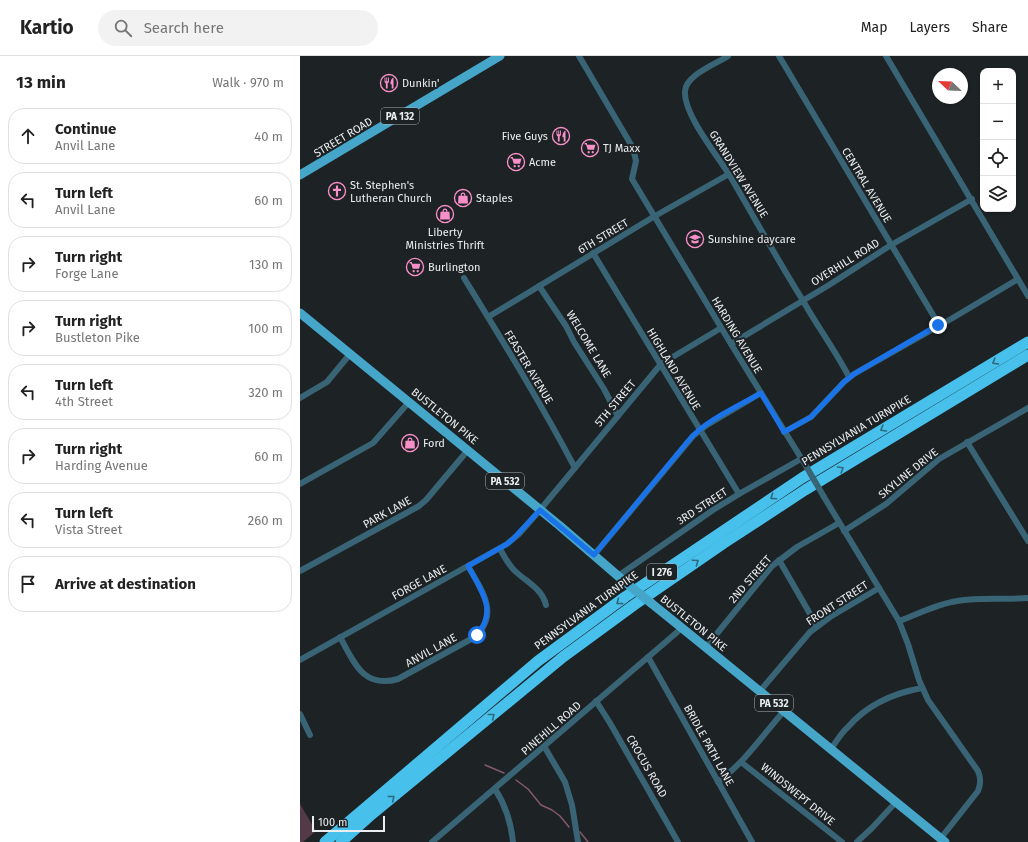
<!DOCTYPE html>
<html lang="en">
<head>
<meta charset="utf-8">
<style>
	body { margin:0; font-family:"Fira Sans",sans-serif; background:#f2f2f2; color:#222 }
	.controls { position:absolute; right:12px; top:12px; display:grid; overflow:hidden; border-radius:8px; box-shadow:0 1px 3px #0004 }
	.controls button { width:36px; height:36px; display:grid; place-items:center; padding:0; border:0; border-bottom:1px solid #e0e0e0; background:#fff; color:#222; font:20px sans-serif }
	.compass { position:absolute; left:632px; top:12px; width:36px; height:36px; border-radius:50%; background:#fff; box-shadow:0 1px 3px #0004; rotate:293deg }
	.scale { position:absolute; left:12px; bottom:10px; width:73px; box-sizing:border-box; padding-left:4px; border:2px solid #ebeef0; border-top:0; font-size:11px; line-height:14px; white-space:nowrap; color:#ebeef0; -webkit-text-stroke:3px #1d2225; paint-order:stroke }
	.stop { position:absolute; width:12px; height:12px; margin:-9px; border:3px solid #1a73e8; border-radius:50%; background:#fff }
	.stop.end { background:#1a73e8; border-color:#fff; box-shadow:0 1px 4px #0008 }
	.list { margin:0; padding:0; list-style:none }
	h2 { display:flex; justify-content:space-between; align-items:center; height:52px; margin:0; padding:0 16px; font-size:17px }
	h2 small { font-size:13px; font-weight:400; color:#767676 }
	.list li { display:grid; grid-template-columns:26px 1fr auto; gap:12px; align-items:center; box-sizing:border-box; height:56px; margin:0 8px 8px; padding:0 8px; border:1px solid #e0e0e0; border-radius:16px }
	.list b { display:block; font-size:15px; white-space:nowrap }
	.list p { margin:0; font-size:13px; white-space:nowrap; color:#767676 }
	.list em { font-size:13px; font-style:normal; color:#767676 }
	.icon { flex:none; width:22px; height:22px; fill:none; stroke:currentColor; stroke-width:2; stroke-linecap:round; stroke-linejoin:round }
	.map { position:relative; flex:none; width:728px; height:786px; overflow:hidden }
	header { display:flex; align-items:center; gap:24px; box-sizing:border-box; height:56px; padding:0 20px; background:#fff; border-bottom:1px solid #e0e0e0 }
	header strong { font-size:19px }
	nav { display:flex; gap:22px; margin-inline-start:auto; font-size:14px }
	.search { width:280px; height:36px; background:#f2f2f2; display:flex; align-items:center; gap:10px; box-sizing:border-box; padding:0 14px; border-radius:22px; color:#767676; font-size:15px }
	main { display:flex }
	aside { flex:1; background:#fff }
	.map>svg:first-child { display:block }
</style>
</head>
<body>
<header>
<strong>Kartio</strong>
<div class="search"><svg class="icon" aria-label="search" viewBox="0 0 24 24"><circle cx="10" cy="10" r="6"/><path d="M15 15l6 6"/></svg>Search here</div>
<nav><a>Map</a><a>Layers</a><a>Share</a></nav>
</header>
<main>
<aside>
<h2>13 min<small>Walk · 970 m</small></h2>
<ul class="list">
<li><svg class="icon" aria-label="ahead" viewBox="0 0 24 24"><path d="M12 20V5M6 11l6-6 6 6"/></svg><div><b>Continue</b><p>Anvil Lane</p></div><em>40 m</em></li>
<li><svg class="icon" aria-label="left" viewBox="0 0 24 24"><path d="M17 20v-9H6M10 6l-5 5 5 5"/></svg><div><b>Turn left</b><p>Anvil Lane</p></div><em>60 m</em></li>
<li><svg class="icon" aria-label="right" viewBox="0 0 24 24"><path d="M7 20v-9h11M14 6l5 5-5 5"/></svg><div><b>Turn right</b><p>Forge Lane</p></div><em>130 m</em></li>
<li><svg class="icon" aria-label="right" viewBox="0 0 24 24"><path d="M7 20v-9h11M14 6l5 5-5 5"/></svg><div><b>Turn right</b><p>Bustleton Pike</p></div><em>100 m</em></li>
<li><svg class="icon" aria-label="left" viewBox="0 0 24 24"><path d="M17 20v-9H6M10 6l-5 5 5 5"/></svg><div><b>Turn left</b><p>4th Street</p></div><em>320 m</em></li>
<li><svg class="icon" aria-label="right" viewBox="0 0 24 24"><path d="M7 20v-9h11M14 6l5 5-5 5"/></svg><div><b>Turn right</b><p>Harding Avenue</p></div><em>60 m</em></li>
<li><svg class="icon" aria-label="left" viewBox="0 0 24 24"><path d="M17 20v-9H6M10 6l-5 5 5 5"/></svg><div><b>Turn left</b><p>Vista Street</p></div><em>260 m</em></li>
<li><svg class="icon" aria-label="arrive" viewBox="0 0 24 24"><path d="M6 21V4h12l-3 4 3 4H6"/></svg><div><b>Arrive at destination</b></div></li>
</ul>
</aside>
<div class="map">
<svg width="728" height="786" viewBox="0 0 728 786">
	<rect width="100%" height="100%" fill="#1d2225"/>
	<polygon fill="#543a48" points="0,748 16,775 3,786 0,786"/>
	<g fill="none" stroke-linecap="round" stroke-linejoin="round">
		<g stroke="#82596e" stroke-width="1.5">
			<polyline points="185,709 204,717"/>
			<polyline points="216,724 228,733 241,749 252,754 260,760 269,771"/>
			<polyline points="280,776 288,786"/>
		</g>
		<g stroke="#396475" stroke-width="6">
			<polyline points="279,0 333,92 336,105 332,123 431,288 506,410"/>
			<path d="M428 0C416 8 386 19 385 35 383 58 418 100 430 120 454 161 477 203 502 243 517 270 535 294 549 321"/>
			<polyline points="479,0 639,269"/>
			<polyline points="586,0 728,240"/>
			<polyline points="293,197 439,438"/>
			<path d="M164 222C202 284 241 347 275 412"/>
			<polyline points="239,230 266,270 274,286 304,333 318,360"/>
			<polyline points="188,261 355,160 429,118"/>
			<polyline points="431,288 529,229 591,189 672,143"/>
			<polyline points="0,342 27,326 50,298"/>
			<polyline points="484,376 511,361 544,326 554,318 651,263 718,223"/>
			<polyline points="667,386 728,485"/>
			<polyline points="0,428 73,387 109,346"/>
			<path d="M524 441 599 565 608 588 619 624 628 644 678 715C681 722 681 728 678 735L641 782"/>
			<polyline points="544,475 586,448 639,403 728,352"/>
			<path d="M200 493C204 500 208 508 214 514 226 526 242 532 246 549"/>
			<polyline points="294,499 393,380 407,369 461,337"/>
			<polyline points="479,504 517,570"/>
			<polyline points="0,515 119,450 126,444 168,394"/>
			<polyline points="318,520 413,454 439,438 501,403"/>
			<path d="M599 565C618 558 637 548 657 545 680 541 704 544 728 542"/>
			<path d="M40 581C54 606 63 633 98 623L173 582C201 559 182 535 168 510"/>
			<polyline points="406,591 472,510 497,491 539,467"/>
			<polyline points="348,601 452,786"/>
			<polyline points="0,604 207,488 219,478 240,454 361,308 421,272"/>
			<polyline points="460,635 510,576 530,561 579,532"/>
			<polyline points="296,645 310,667 378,786"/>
			<polyline points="0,658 10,679"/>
			<polyline points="244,690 265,726 272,749 278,786"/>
			<path d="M531 693C536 686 541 677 548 671 567 649 594 637 622 632"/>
			<polyline points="441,706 542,786"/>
			<path d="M418 726C444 707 463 679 484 655"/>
			<path d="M195 733C206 750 211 766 213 786"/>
			<polyline points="132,786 382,572"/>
			<polyline points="557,786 572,772 596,746"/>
		</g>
		<g stroke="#45a6c9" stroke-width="9">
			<polyline points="0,119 200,0"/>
			<polyline points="0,257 260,470 325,526"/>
			<polyline points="351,547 382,572 645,786"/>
		</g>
		<g stroke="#47c0eb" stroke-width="11">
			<polyline points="25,786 238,605 325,541 502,422 728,286"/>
			<polyline points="41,786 71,759 263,601 334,549 424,487 505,434 728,299"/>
		</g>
		<polyline stroke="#396475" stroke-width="6" points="506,410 524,441"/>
		<polyline stroke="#45a6c9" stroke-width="9" points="325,526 351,547"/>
	</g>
	<defs><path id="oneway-chevron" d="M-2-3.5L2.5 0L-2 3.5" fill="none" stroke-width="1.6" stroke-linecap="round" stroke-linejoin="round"/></defs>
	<g stroke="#30697e">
		<use href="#oneway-chevron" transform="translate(695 306) rotate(149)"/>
		<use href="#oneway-chevron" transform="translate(583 373) rotate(149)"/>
		<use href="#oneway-chevron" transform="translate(541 413) rotate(-31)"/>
		<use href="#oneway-chevron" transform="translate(473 441) rotate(146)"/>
		<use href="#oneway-chevron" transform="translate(396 506) rotate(-35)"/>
		<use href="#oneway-chevron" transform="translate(319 546) rotate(144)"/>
		<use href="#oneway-chevron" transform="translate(192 660) rotate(-39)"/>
		<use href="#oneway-chevron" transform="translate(92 742) rotate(-39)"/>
	</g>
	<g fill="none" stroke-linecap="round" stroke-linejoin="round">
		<path stroke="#1a73e8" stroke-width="5" d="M177 579C198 554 181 534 168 510L207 488 213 483 240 454 294 499 389 384C406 364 437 351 461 337L484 376 511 361 544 326 554 318 638 269"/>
	</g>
	<defs>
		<g id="restaurant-ring" transform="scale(0.9)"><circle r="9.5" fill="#1d2225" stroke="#f98fc9" stroke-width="1.5"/><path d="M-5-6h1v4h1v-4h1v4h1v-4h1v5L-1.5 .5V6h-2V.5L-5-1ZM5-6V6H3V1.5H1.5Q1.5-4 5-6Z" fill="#f98fc9"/></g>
		<g id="supermarket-ring" transform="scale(0.9)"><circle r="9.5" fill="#1d2225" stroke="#f98fc9" stroke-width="1.5"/><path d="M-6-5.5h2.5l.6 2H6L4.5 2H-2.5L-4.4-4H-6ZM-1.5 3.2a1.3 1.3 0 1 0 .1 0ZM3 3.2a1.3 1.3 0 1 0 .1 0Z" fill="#f98fc9"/></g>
		<g id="church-ring" transform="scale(0.9)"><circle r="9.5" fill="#1d2225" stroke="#f98fc9" stroke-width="1.5"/><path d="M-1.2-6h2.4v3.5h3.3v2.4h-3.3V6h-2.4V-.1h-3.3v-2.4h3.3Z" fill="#f98fc9"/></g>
		<g id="shop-ring" transform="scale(0.9)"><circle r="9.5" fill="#1d2225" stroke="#f98fc9" stroke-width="1.5"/><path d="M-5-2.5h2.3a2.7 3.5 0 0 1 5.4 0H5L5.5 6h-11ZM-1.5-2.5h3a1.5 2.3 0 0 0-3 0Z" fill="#f98fc9"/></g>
		<g id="school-ring" transform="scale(0.9)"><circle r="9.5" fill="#1d2225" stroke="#f98fc9" stroke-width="1.5"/><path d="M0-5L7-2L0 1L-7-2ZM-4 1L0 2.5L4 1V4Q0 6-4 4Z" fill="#f98fc9"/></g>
	</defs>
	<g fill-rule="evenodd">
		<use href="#restaurant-ring" x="89" y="27"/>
		<use href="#restaurant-ring" x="261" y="80"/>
		<use href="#supermarket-ring" x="290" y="92"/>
		<use href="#supermarket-ring" x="216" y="106"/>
		<use href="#church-ring" x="37" y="135"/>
		<use href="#shop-ring" x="163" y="142"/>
		<use href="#shop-ring" x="145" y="158"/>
		<use href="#school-ring" x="395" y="183"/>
		<use href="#supermarket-ring" x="115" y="211"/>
		<use href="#shop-ring" x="110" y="387"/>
	</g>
	<g text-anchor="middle" stroke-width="4" stroke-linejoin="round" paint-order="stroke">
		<g fill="#1d2225" stroke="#adb1b3" stroke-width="1">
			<rect x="81" y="52" width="38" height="16" rx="3"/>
			<rect x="186" y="417" width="38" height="16" rx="3"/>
			<rect x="347" y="508" width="30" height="16" rx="3"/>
			<rect x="455" y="639" width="38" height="16" rx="3"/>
		</g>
		<g font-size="10" font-weight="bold" fill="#ebeef0">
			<text x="100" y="64">PA 132</text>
			<text x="205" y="429">PA 532</text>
			<text x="362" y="520">I 276</text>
			<text x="474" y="651">PA 532</text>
		</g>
		<g font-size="11" fill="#ebeef0" stroke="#1d2225" text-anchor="start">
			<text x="102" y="31">Dunkin'</text>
			<text x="248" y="84" text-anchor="end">Five Guys</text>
			<text x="303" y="96">TJ Maxx</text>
			<text x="229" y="110">Acme</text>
			<text x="50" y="133">St. Stephen's<tspan x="50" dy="13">Lutheran Church</tspan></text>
			<text x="176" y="146">Staples</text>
			<text x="145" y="180" text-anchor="middle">Liberty<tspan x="145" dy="13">Ministries Thrift</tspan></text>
			<text x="408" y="187">Sunshine daycare</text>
			<text x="128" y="215">Burlington</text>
			<text x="123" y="391">Ford</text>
		</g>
		<g font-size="11" fill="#ebeef0" stroke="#1d2225">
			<text transform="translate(43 81) rotate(-31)" y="4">STREET ROAD</text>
			<text transform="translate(439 118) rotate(58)" y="4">GRANDVIEW AVENUE</text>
			<text transform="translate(567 129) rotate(59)" y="4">CENTRAL AVENUE</text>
			<text transform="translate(303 180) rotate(-31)" y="4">6TH STREET</text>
			<text transform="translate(545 206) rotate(-32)" y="4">OVERHILL ROAD</text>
			<text transform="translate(437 279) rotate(59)" y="4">HARDING AVENUE</text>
			<text transform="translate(289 288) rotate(59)" y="4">WELCOME LANE</text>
			<text transform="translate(229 311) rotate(59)" y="4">FEASTER AVENUE</text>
			<text transform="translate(374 313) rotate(59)" y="4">HIGHLAND AVENUE</text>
			<text transform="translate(315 347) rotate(-50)" y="4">5TH STREET</text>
			<text transform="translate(145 360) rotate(39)" y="4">BUSTLETON PIKE</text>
			<text transform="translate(556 374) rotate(-31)" y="4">PENNSYLVANIA TURNPIKE</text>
			<text transform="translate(608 417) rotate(-39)" y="4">SKYLINE DRIVE</text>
			<text transform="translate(402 450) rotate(-33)" y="4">3RD STREET</text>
			<text transform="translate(87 456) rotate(-29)" y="4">PARK LANE</text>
			<text transform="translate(450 523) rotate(-49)" y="4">2ND STREET</text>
			<text transform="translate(119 526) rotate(-29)" y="4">FORGE LANE</text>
			<text transform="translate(537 547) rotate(-33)" y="4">FRONT STREET</text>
			<text transform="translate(286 554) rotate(-36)" y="4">PENNSYLVANIA TURNPIKE</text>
			<text transform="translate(394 567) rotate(39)" y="4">BUSTLETON PIKE</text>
			<text transform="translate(131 594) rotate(-29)" y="4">ANVIL LANE</text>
			<text transform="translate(251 672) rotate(-41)" y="4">PINEHILL ROAD</text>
			<text transform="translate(409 689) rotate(61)" y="4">BRIDLE PATH LANE</text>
			<text transform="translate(347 710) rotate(60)" y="4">CROCUS ROAD</text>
			<text transform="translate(498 738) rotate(39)" y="4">WINDSWEPT DRIVE</text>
		</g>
	</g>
</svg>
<div class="controls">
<button>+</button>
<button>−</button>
<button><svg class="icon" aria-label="locate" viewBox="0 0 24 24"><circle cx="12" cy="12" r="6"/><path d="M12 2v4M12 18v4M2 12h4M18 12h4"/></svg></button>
<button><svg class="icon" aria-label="layers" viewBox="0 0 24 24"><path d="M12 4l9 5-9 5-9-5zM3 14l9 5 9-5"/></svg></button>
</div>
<svg class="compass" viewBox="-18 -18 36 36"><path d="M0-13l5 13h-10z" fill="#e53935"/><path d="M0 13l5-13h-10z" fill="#767676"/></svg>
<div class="scale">100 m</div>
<div class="stop" style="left:177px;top:579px"></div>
<div class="stop end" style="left:638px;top:269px"></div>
</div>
</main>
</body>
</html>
